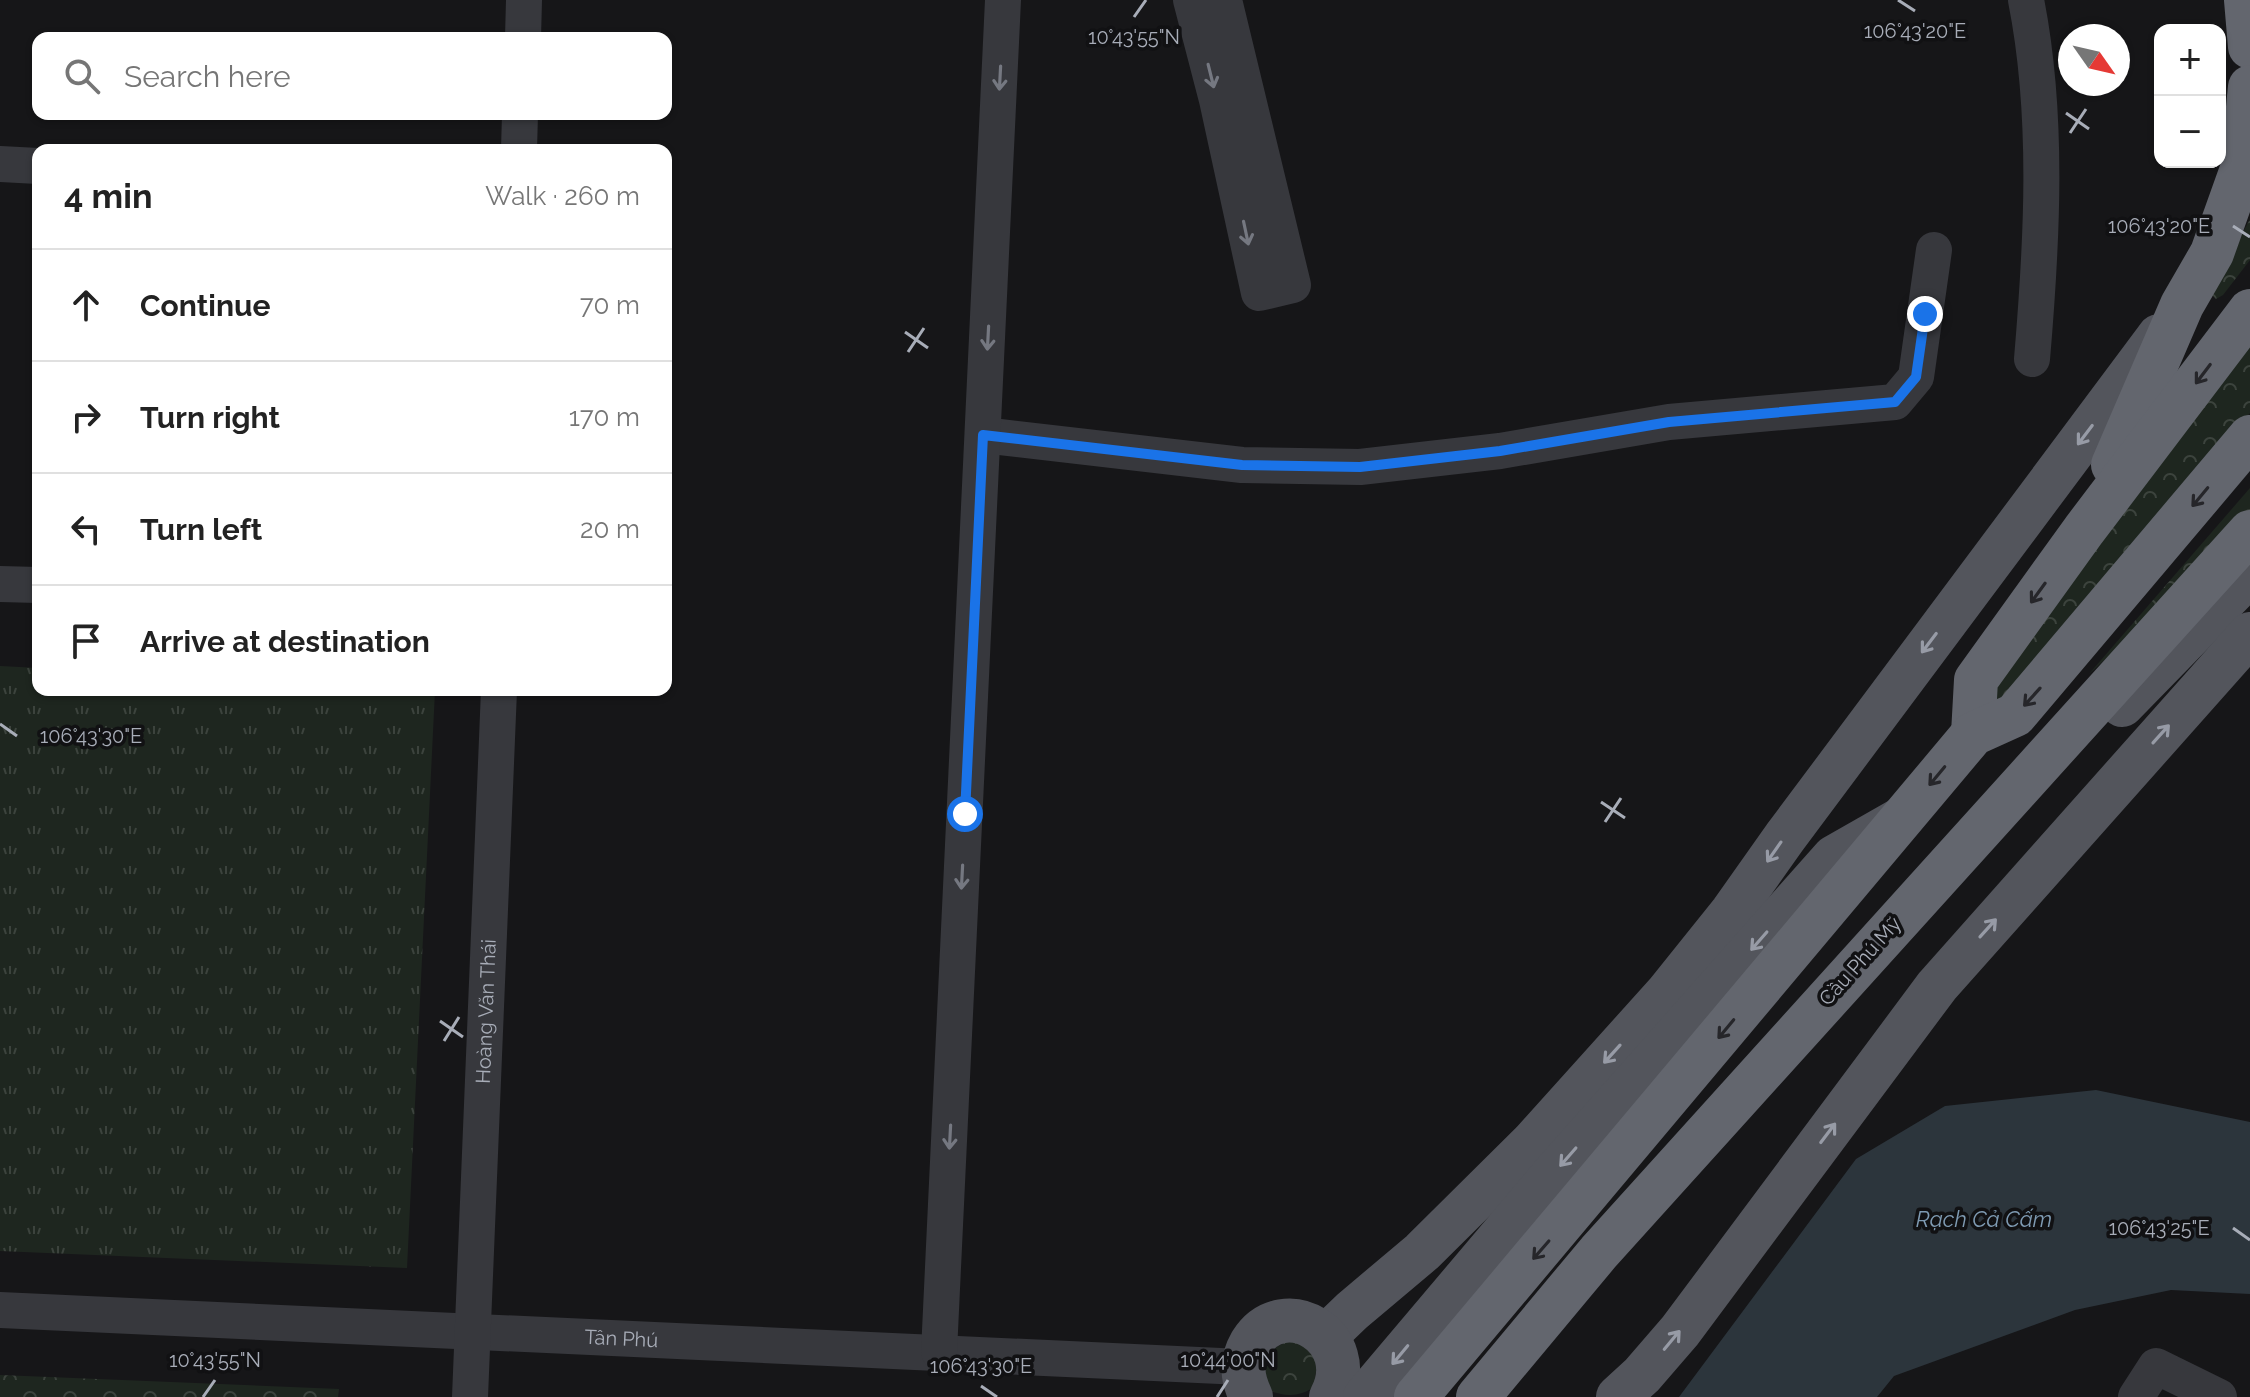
<!DOCTYPE html>
<html lang="en">
<head>
<meta charset="utf-8">
<style>
	body { margin:0; font-family:Raleway,sans-serif; background:#f6f6f6; color:#222 }
	.controls { position:absolute; right:24px; top:24px; display:grid; overflow:hidden; border-radius:16px; box-shadow:0 2px 6px #0004 }
	.controls button { width:72px; height:72px; display:grid; place-items:center; padding:0; border:0; border-bottom:2px solid #e0e0e0; background:#fff; color:#222; font:40px sans-serif }
	.compass { position:absolute; left:2058px; top:24px; width:72px; height:72px; border-radius:50%; background:#fff; box-shadow:0 2px 6px #0004; rotate:124deg }
	.stop { position:absolute; width:24px; height:24px; margin:-18px; border:6px solid #1a73e8; border-radius:50%; background:#fff }
	.stop.end { background:#1a73e8; border-color:#fff; box-shadow:0 2px 8px #0008 }
	.list { margin:0; padding:0; list-style:none }
	h2 { display:flex; justify-content:space-between; align-items:center; height:104px; margin:0; padding:0 32px; font-size:34px }
	h2 small { font-size:26px; font-weight:400; color:#767676 }
	.list li { display:grid; grid-template-columns:52px 1fr auto; gap:24px; align-items:center; box-sizing:border-box; height:112px; padding:0 32px; border-top:2px solid #e0e0e0 }
	.list b { display:block; font-size:30px; white-space:nowrap }
	.list em { font-size:26px; font-style:normal; color:#767676 }
	.icon { flex:none; width:44px; height:44px; fill:none; stroke:currentColor; stroke-width:2; stroke-linecap:round; stroke-linejoin:round }
	.map { position:relative; flex:none; width:2250px; height:1397px; overflow:hidden }
	.search { position:absolute; background:#fff; box-shadow:0 2px 6px #0004; left:32px; top:32px; width:640px; height:88px; display:flex; align-items:center; gap:20px; box-sizing:border-box; padding:0 28px; border-radius:16px; color:#767676; font-size:30px }
	.panel { position:absolute; background:#fff; box-shadow:0 2px 6px #0004; left:32px; top:144px; width:640px; height:552px; border-radius:16px }
	.map>svg:first-child { display:block }
</style>
</head>
<body>
<div class="map">
<svg width="2250" height="1397" viewBox="0 0 2250 1397">
	<defs>
		<pattern id="grass-tufts" width="24" height="20" patternUnits="userSpaceOnUse" patternTransform="scale(2)"><rect width="24" height="20" fill="#1e261f"/><path d="M3 7l-1-3M5 7V3M7 7l1-3M15 17l-1-3M17 17v-4M19 17l1-3" fill="none" stroke="#3c433d"/></pattern>
		<pattern id="forest-crowns" width="20" height="18" patternUnits="userSpaceOnUse" patternTransform="scale(2)"><rect width="20" height="18" fill="#1e261f"/><path d="M2 6a3 3 0 1 1 6 0M12 15a3 3 0 1 1 6 0" fill="none" stroke="#3c433d"/></pattern>
	</defs>
	<rect width="100%" height="100%" fill="#161618"/>
	<polygon fill="url(#grass-tufts)" points="0,666 38,668 38,690 435,690 407,1268 0,1251"/>
	<g fill="url(#forest-crowns)">
		<polygon points="2250,219 2250,260 2223,295 2216,299 2213,296 2213,290"/>
		<polygon points="2250,341 2250,413 2008,701 1994,704 1992,688"/>
		<polygon points="2250,488 2250,528 2089,674"/>
		<path d="M1295 1337 1318 1356 1314 1387C1299 1397 1285 1397 1269 1390L1262 1355Z"/>
		<polygon points="0,1375 339,1389 338,1397 0,1397"/>
	</g>
	<polygon fill="#2c353c" points="2096,1090 2250,1122 2250,1294 2171,1290 2075,1310 1894,1376 1877,1397 1679,1397 1856,1159 1945,1106"/>
	<g fill="none" stroke-linecap="round" stroke-linejoin="round">
		<g stroke="#37383d" stroke-width="36">
			<polyline points="1191,0 1217,100 1259,293 1293,285 1224,0"/>
			<path d="M2026 0C2049 116 2042 242 2032 359"/>
			<polyline points="523,38 524,0"/>
			<polyline points="519,150 520,114"/>
			<polyline points="0,164 38,166"/>
			<polyline points="983,435 1242,465 1360,467 1500,451 1669,422 1895,402 1916,377 1934,250"/>
			<polyline points="0,584 38,585"/>
			<path id="s1" d="M0 1310 1242 1367"/>
			<polyline points="939,1352 1003,0"/>
			<path id="s2" d="M470 1397 499 690"/>
			<polyline points="2136,1397 2156,1366 2219,1397"/>
		</g>
		<g stroke="#53555c" stroke-width="44">
			<polyline points="2122,705 2250,574"/>
			<polyline points="1326,1336 1352,1311 1422,1252 1532,1143 1667,993 1732,912 1785,837 2159,336"/>
			<path d="M1251 1397C1242 1378 1240 1362 1251 1343 1284 1291 1362 1338 1331 1397"/>
			<polyline points="1365,1397 1556,1171 1834,857 1899,820"/>
			<polyline points="1618,1397 1642,1375 1680,1331 1937,986 2250,634"/>
		</g>
		<g stroke="#63666e" stroke-width="44">
			<polyline points="2246,0 2250,47"/>
			<polyline points="2113,465 2182,305 2212,253 2242,169 2250,87"/>
			<polyline points="1973,734 1976,680 2084,530 2250,311"/>
			<polyline points="1416,1397 1973,734 2015,715 2250,437"/>
			<polyline points="1478,1397 1599,1252 2250,532"/>
		</g>
	</g>
	<defs><path id="oneway-shaft" d="M-6 0H5M1.5-3L5.5 0L1.5 3" fill="none" stroke-width="1.6" stroke-linecap="round" stroke-linejoin="round" transform="scale(2)"/></defs>
	<g stroke="#757881">
		<use href="#oneway-shaft" transform="translate(1211 76) rotate(76)"/>
		<use href="#oneway-shaft" transform="translate(1000 78) rotate(93)"/>
		<use href="#oneway-shaft" transform="translate(1246 233) rotate(78)"/>
		<use href="#oneway-shaft" transform="translate(988 338) rotate(93)"/>
		<use href="#oneway-shaft" transform="translate(962 877) rotate(93)"/>
		<use href="#oneway-shaft" transform="translate(950 1137) rotate(93)"/>
	</g>
	<g stroke="#26262a">
		<use href="#oneway-shaft" transform="translate(2203 374) rotate(127)"/>
		<use href="#oneway-shaft" transform="translate(2200 497) rotate(130)"/>
		<use href="#oneway-shaft" transform="translate(2038 593) rotate(126)"/>
		<use href="#oneway-shaft" transform="translate(2032 697) rotate(132)"/>
		<use href="#oneway-shaft" transform="translate(1937 776) rotate(130)"/>
		<use href="#oneway-shaft" transform="translate(1726 1029) rotate(130)"/>
		<use href="#oneway-shaft" transform="translate(1541 1250) rotate(131)"/>
	</g>
	<g stroke="#979ba6">
		<use href="#oneway-shaft" transform="translate(2085 435) rotate(127)"/>
		<use href="#oneway-shaft" transform="translate(1929 643) rotate(127)"/>
		<use href="#oneway-shaft" transform="translate(2161 734) rotate(-48)"/>
		<use href="#oneway-shaft" transform="translate(1774 852) rotate(125)"/>
		<use href="#oneway-shaft" transform="translate(1988 928) rotate(-48)"/>
		<use href="#oneway-shaft" transform="translate(1759 941) rotate(131)"/>
		<use href="#oneway-shaft" transform="translate(1612 1054) rotate(132)"/>
		<use href="#oneway-shaft" transform="translate(1828 1133) rotate(-53)"/>
		<use href="#oneway-shaft" transform="translate(1568 1157) rotate(131)"/>
		<use href="#oneway-shaft" transform="translate(1672 1340) rotate(-50)"/>
		<use href="#oneway-shaft" transform="translate(1400 1355) rotate(130)"/>
	</g>
	<g fill="none" stroke-linecap="round" stroke-linejoin="round">
		<polyline stroke="#1a73e8" stroke-width="10" points="965,814 983,435 1242,465 1360,467 1500,451 1669,422 1895,402 1916,377 1925,314"/>
	</g>
	<path fill="none" stroke="#a8adb8" stroke-width="3" d="M1898 0 1915 11M1134 17 1146 0M2066 113 2089 129M2070 133 2086 109M2233 226 2250 237M905 332 928 348M908 352 924 328M0 724 17 736M1601 802 1625 818M1605 822 1621 798M440 1021 463 1037M444 1041 459 1017M2233 1228 2250 1240M981 1386 997 1397M203 1397 215 1380M1217 1397 1228 1380"/>
	<g text-anchor="middle" stroke-width="7" stroke-linejoin="round" paint-order="stroke">
		<g font-size="20" fill="#a8adb8" stroke="#111113">
			<text transform="translate(1860 961) rotate(-48)" y="7">Cầu Phú Mỹ</text>
			<text dy="7" stroke="none"><textPath href="#s2" startOffset="386">Hoàng Văn Thái</textPath></text>
			<text dy="7" stroke="none"><textPath href="#s1" startOffset="622">Tân Phú</textPath></text>
		</g>
		<g font-size="22" font-style="italic" fill="#7f9bb3" stroke="#111113">
			<text x="1984" y="1227">Rạch Cả Cấm</text>
		</g>
	</g>
	<g font-size="20" text-anchor="middle" fill="#a8adb8" stroke="#111113" stroke-width="7" stroke-linejoin="round" paint-order="stroke">
		<text x="1915" y="38">106°43'20"E</text>
		<text x="1134" y="44">10°43'55"N</text>
		<text x="2159" y="233">106°43'20"E</text>
		<text x="91" y="743">106°43'30"E</text>
		<text x="2159" y="1235">106°43'25"E</text>
		<text x="215" y="1367">10°43'55"N</text>
		<text x="1228" y="1367">10°44'00"N</text>
		<text x="981" y="1373">106°43'30"E</text>
	</g>
</svg>
<div class="controls">
<button>+</button>
<button>−</button>
</div>
<svg class="compass" viewBox="-18 -18 36 36"><path d="M0-13l5 13h-10z" fill="#e53935"/><path d="M0 13l5-13h-10z" fill="#767676"/></svg>
<div class="stop" style="left:965px;top:814px"></div>
<div class="stop end" style="left:1925px;top:314px"></div>
<div class="search"><svg class="icon" aria-label="search" viewBox="0 0 24 24"><circle cx="10" cy="10" r="6"/><path d="M15 15l6 6"/></svg>Search here</div>
<section class="panel">
<h2>4 min<small>Walk · 260 m</small></h2>
<ul class="list">
<li><svg class="icon" aria-label="ahead" viewBox="0 0 24 24"><path d="M12 20V5M6 11l6-6 6 6"/></svg><div><b>Continue</b></div><em>70 m</em></li>
<li><svg class="icon" aria-label="right" viewBox="0 0 24 24"><path d="M7 20v-9h11M14 6l5 5-5 5"/></svg><div><b>Turn right</b></div><em>170 m</em></li>
<li><svg class="icon" aria-label="left" viewBox="0 0 24 24"><path d="M17 20v-9H6M10 6l-5 5 5 5"/></svg><div><b>Turn left</b></div><em>20 m</em></li>
<li><svg class="icon" aria-label="arrive" viewBox="0 0 24 24"><path d="M6 21V4h12l-3 4 3 4H6"/></svg><div><b>Arrive at destination</b></div></li>
</ul>
</section>
</div>
</body>
</html>
